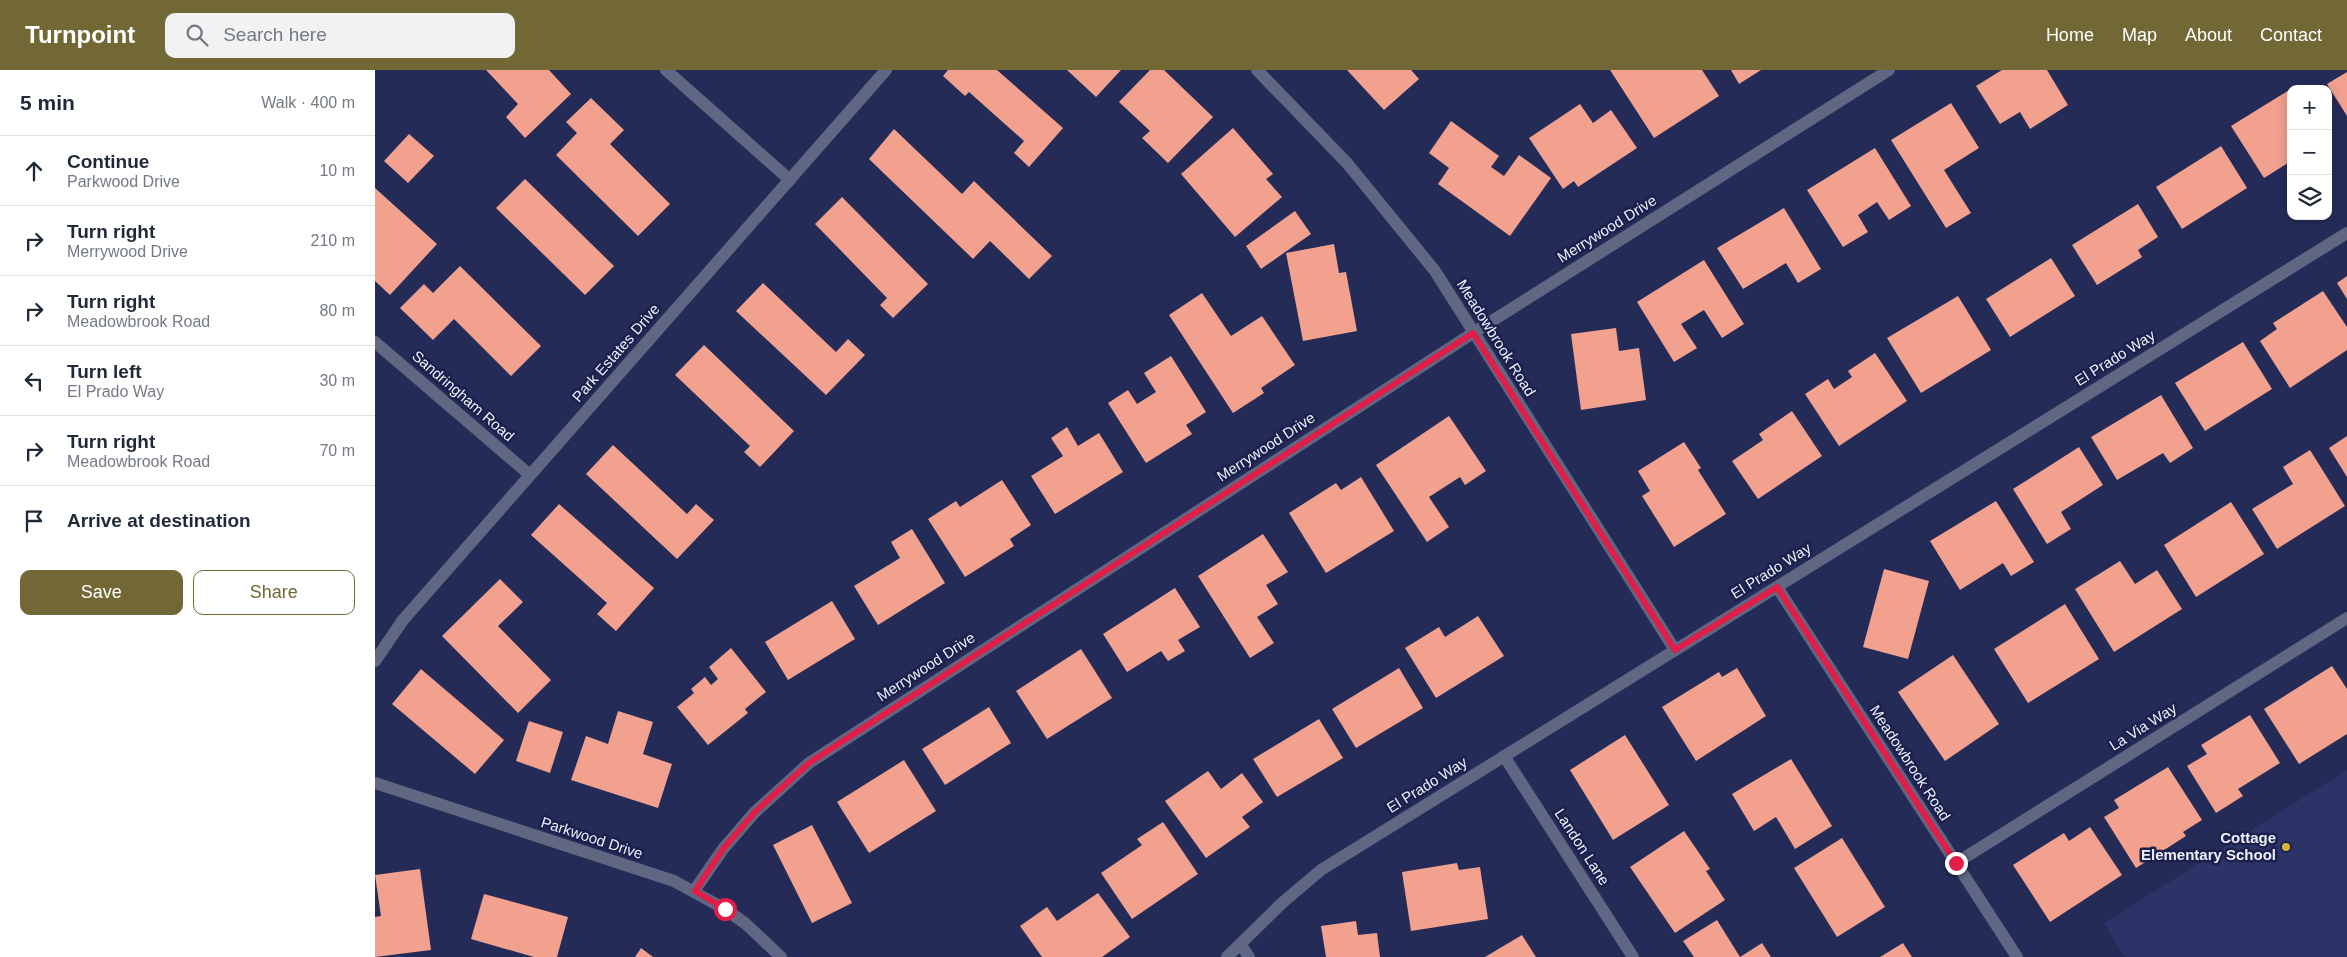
<!DOCTYPE html>
<html lang="en">
<head>
<meta charset="utf-8">
<style>
	body { margin:0; font-family:Arial,sans-serif; background:#f2f2f3; color:#1f2937 }
	.controls { position:absolute; right:15px; top:15px; display:grid; overflow:hidden; border-radius:10px; box-shadow:0 2px 12px #0003 }
	.controls button { width:45px; height:45px; display:grid; place-items:center; padding:0; border:0; border-bottom:1px solid #e0e1e3; background:#fff; color:#1f2937; font:25px sans-serif }
	.stop { position:absolute; width:15px; height:15px; margin:-11px; border:4px solid #e11d48; border-radius:50%; background:#fff }
	.stop.end { background:#e11d48; border-color:#fff; box-shadow:0 1px 5px #0008 }
	.list { margin:0; padding:0; list-style:none }
	h2 { display:flex; justify-content:space-between; align-items:center; height:65px; margin:0; padding:0 20px; font-size:21px }
	h2 small { font-size:16px; font-weight:400; color:#747a83 }
	.list li { display:grid; grid-template-columns:32px 1fr auto; gap:15px; align-items:center; box-sizing:border-box; height:70px; padding:0 20px; border-top:1px solid #e0e1e3 }
	.list b { display:block; font-size:19px; white-space:nowrap }
	.list p { margin:0; font-size:16px; white-space:nowrap; color:#747a83 }
	.list em { font-size:16px; font-style:normal; color:#747a83 }
	.actions { display:flex; gap:10px; padding:15px 20px }
	.actions a { flex:1; padding:11px 0; border:1px solid #716836; border-radius:10px; text-align:center; font-size:18px; color:#716836 }
	.actions .main { background:#716836; color:#fff }
	.icon { flex:none; width:28px; height:28px; fill:none; stroke:currentColor; stroke-width:2; stroke-linecap:round; stroke-linejoin:round }
	.map { position:relative; flex:none; width:1972px; height:887px; overflow:hidden }
	header { display:flex; align-items:center; gap:30px; box-sizing:border-box; height:70px; padding:0 25px; background:#716836; color:#fff }
	header strong { font-size:24px }
	nav { display:flex; gap:28px; margin-inline-start:auto; font-size:18px }
	.search { width:350px; height:45px; background:#f2f2f3; display:flex; align-items:center; gap:12px; box-sizing:border-box; padding:0 18px; border-radius:10px; color:#747a83; font-size:19px }
	main { display:flex }
	aside { flex:1; background:#fff }
	.map>svg:first-child { display:block }
</style>
</head>
<body>
<header>
<strong>Turnpoint</strong>
<div class="search"><svg class="icon" aria-label="search" viewBox="0 0 24 24"><circle cx="10" cy="10" r="6"/><path d="M15 15l6 6"/></svg>Search here</div>
<nav><a>Home</a><a>Map</a><a>About</a><a>Contact</a></nav>
</header>
<main>
<aside>
<h2>5 min<small>Walk · 400 m</small></h2>
<ul class="list">
<li><svg class="icon" aria-label="ahead" viewBox="0 0 24 24"><path d="M12 20V5M6 11l6-6 6 6"/></svg><div><b>Continue</b><p>Parkwood Drive</p></div><em>10 m</em></li>
<li><svg class="icon" aria-label="right" viewBox="0 0 24 24"><path d="M7 20v-9h11M14 6l5 5-5 5"/></svg><div><b>Turn right</b><p>Merrywood Drive</p></div><em>210 m</em></li>
<li><svg class="icon" aria-label="right" viewBox="0 0 24 24"><path d="M7 20v-9h11M14 6l5 5-5 5"/></svg><div><b>Turn right</b><p>Meadowbrook Road</p></div><em>80 m</em></li>
<li><svg class="icon" aria-label="left" viewBox="0 0 24 24"><path d="M17 20v-9H6M10 6l-5 5 5 5"/></svg><div><b>Turn left</b><p>El Prado Way</p></div><em>30 m</em></li>
<li><svg class="icon" aria-label="right" viewBox="0 0 24 24"><path d="M7 20v-9h11M14 6l5 5-5 5"/></svg><div><b>Turn right</b><p>Meadowbrook Road</p></div><em>70 m</em></li>
<li><svg class="icon" aria-label="arrive" viewBox="0 0 24 24"><path d="M6 21V4h12l-3 4 3 4H6"/></svg><div><b>Arrive at destination</b></div></li>
</ul>
<div class="actions"><a class="main">Save</a><a>Share</a></div>
</aside>
<div class="map">
<svg width="1972" height="887" viewBox="0 0 1972 887">
	<rect width="100%" height="100%" fill="#242b57"/>
	<polygon fill="#2c3467" points="1972,700 1972,887 1750,887 1729,853"/>
	<g fill="#f2a18f">
		<polygon points="111,0 174,0 196,24 150,68 131,47 143,34"/>
		<polygon points="573,0 622,0 688,58 654,97 639,83 649,71 594,22 590,26 568,6"/>
		<polygon points="692,0 746,0 721,27"/>
		<polygon points="775,0 789,0 838,47 793,93 767,68 775,61 744,32"/>
		<polygon points="972,0 1036,0 1044,9 1009,40"/>
		<polygon points="1235,0 1327,0 1344,26 1279,68"/>
		<polygon points="1356,0 1386,0 1364,14"/>
		<polygon points="1627,0 1672,0 1693,35 1655,59 1645,42 1625,54 1601,16"/>
		<polygon points="1972,2 1972,46 1952,14"/>
		<polygon points="1916,19 1916,91 1889,108 1856,56"/>
		<polygon points="216,28 249,60 235,74 295,134 263,166 181,85 202,63 191,52"/>
		<polygon points="1576,33 1604,78 1569,100 1596,143 1571,158 1516,70"/>
		<polygon points="1205,34 1218,53 1236,40 1262,78 1203,117 1199,111 1188,119 1154,68"/>
		<polygon points="1076,51 1124,86 1116,97 1129,106 1144,85 1176,108 1135,166 1063,114 1074,98 1054,83"/>
		<polygon points="858,58 898,104 891,109 907,127 860,167 806,104"/>
		<polygon points="519,59 587,124 599,111 677,186 654,209 615,171 598,189 494,89"/>
		<polygon points="34,64 59,86 33,113 9,91"/>
		<polygon points="1846,76 1872,118 1807,159 1781,117"/>
		<polygon points="1500,78 1536,136 1514,150 1502,132 1483,145 1493,162 1468,177 1432,120"/>
		<polygon points="150,109 239,196 210,225 121,138"/>
		<polygon points="0,118 62,174 15,225 0,211"/>
		<polygon points="467,127 553,214 518,248 505,235 512,228 440,154"/>
		<polygon points="1763,134 1783,167 1763,180 1767,187 1722,215 1697,175"/>
		<polygon points="1409,138 1446,199 1423,213 1411,193 1368,219 1342,178"/>
		<polygon points="920,141 936,164 886,199 871,176"/>
		<polygon points="959,174 964,203 971,202 982,261 928,271 911,183"/>
		<polygon points="1676,188 1700,226 1635,267 1611,229"/>
		<polygon points="1329,190 1369,254 1347,268 1329,240 1306,254 1322,278 1299,292 1262,232"/>
		<polygon points="85,196 166,276 136,306 79,249 58,270 25,238 49,214 58,223"/>
		<polygon points="1972,206 1972,229 1962,213"/>
		<polygon points="388,213 461,282 473,269 490,285 451,325 361,241"/>
		<polygon points="1948,221 1972,257 1972,280 1915,318 1885,271 1902,259 1898,253"/>
		<polygon points="827,223 856,266 887,246 920,295 886,318 889,323 858,343 794,245"/>
		<polygon points="1583,226 1616,280 1546,323 1512,268"/>
		<polygon points="1241,258 1244,281 1264,278 1271,330 1206,340 1196,264"/>
		<polygon points="1868,272 1897,319 1830,361 1800,313"/>
		<polygon points="329,275 419,361 385,397 369,382 375,376 300,305"/>
		<polygon points="1500,283 1532,331 1464,376 1430,324 1453,309 1459,319 1477,307 1473,301"/>
		<polygon points="796,286 831,342 811,355 817,364 771,393 733,333 753,320 762,334 781,322 769,303"/>
		<polygon points="1786,325 1818,378 1795,393 1788,383 1742,410 1716,367"/>
		<polygon points="1417,341 1447,386 1383,429 1357,391 1388,370 1384,364"/>
		<polygon points="1074,346 1111,401 1090,415 1085,407 1054,427 1074,457 1052,472 1001,395"/>
		<polygon points="692,357 703,376 724,363 748,402 680,444 656,406 688,386 676,368"/>
		<polygon points="1972,366 1972,407 1954,378"/>
		<polygon points="1309,372 1326,398 1323,400 1351,444 1299,477 1267,426 1275,421 1263,401"/>
		<polygon points="238,375 312,444 321,434 339,450 302,489 211,404"/>
		<polygon points="1704,377 1728,415 1686,442 1696,459 1672,474 1638,419"/>
		<polygon points="1935,380 1970,436 1902,479 1877,439 1918,414 1908,397"/>
		<polygon points="986,407 1019,461 951,503 914,443 961,413 966,420"/>
		<polygon points="627,410 656,455 635,469 639,476 590,507 553,449 581,431 585,437"/>
		<polygon points="1621,431 1659,492 1636,506 1628,493 1585,520 1555,471"/>
		<polygon points="1856,432 1889,484 1821,527 1789,475"/>
		<polygon points="184,434 279,518 241,561 222,544 232,533 156,465"/>
		<polygon points="537,459 570,513 503,555 479,516 525,488 516,472"/>
		<polygon points="888,464 913,502 891,515 903,534 882,547 899,573 875,588 823,506"/>
		<polygon points="1745,491 1760,514 1782,500 1807,539 1739,582 1700,519"/>
		<polygon points="1509,499 1554,511 1533,589 1488,577"/>
		<polygon points="125,509 148,532 123,556 176,610 143,643 67,566"/>
		<polygon points="800,518 825,557 803,570 810,581 793,591 786,581 752,602 728,564"/>
		<polygon points="457,531 480,569 413,610 390,572"/>
		<polygon points="1690,534 1724,589 1653,633 1619,579"/>
		<polygon points="1103,546 1129,586 1061,628 1030,578 1064,557 1070,567"/>
		<polygon points="356,578 391,622 370,639 373,643 333,675 302,637 319,623 316,619 330,607 336,615 343,609 334,597"/>
		<polygon points="706,579 737,628 672,669 641,621"/>
		<polygon points="1578,585 1624,654 1570,691 1523,622"/>
		<polygon points="1957,596 1972,619 1972,664 1924,694 1889,639"/>
		<polygon points="1024,598 1048,638 981,678 957,639"/>
		<polygon points="1362,598 1391,646 1321,691 1287,637 1344,602 1347,607"/>
		<polygon points="46,599 129,670 100,704 17,634"/>
		<polygon points="614,637 636,673 570,715 547,679"/>
		<polygon points="243,641 278,652 268,684 297,694 283,738 196,710 211,666 233,674"/>
		<polygon points="1875,645 1905,693 1863,719 1868,726 1841,743 1812,696 1832,684 1826,675"/>
		<polygon points="944,649 968,688 902,727 878,689"/>
		<polygon points="154,651 188,662 175,703 141,691"/>
		<polygon points="1250,665 1294,735 1238,770 1195,700"/>
		<polygon points="1416,689 1457,756 1420,779 1401,747 1379,761 1357,724"/>
		<polygon points="529,690 561,741 494,783 462,732"/>
		<polygon points="1793,697 1827,750 1808,762 1811,766 1761,798 1729,747 1744,738 1739,730"/>
		<polygon points="833,701 846,719 867,703 888,732 867,747 875,757 831,788 790,731"/>
		<polygon points="788,752 823,804 757,849 726,803 767,775 762,769"/>
		<polygon points="437,755 477,833 437,853 398,775"/>
		<polygon points="1715,757 1747,805 1675,852 1638,795 1689,763 1694,771"/>
		<polygon points="1309,761 1335,799 1331,801 1350,830 1300,863 1255,797"/>
		<polygon points="1467,768 1510,837 1462,867 1419,798"/>
		<polygon points="1082,793 1084,800 1105,797 1113,849 1036,861 1027,802"/>
		<polygon points="45,799 56,880 0,887 0,847 6,846 0,805"/>
		<polygon points="723,823 755,867 727,887 667,887 645,856 672,837 682,851"/>
		<polygon points="109,824 193,847 182,887 159,887 96,869"/>
		<polygon points="1342,850 1365,887 1387,873 1396,887 1319,887 1308,871"/>
		<polygon points="981,851 983,865 1002,863 1005,887 951,887 946,856"/>
		<polygon points="1147,865 1161,887 1110,887"/>
		<polygon points="1528,873 1537,887 1505,887"/>
		<polygon points="266,878 278,887 260,887"/>
	</g>
	<g fill="none" stroke-linecap="round" stroke-linejoin="round">
		<g stroke="#5f6782" stroke-width="12">
			<polyline points="291,0 415,110"/>
			<polyline points="882,0 972,93 1060,201 1300,580"/>
			<polyline points="0,272 155,405"/>
			<polyline points="1402,517 1642,887"/>
			<polyline points="0,591 28,550 511,0"/>
			<polyline points="1129,686 1258,887"/>
			<polyline points="0,713 299,811 350,839 371,854 406,887"/>
			<polyline points="1581,793 1972,548"/>
			<polyline points="319,821 348,779 380,742 434,693 1098,263 1514,0"/>
			<polyline points="866,875 874,887"/>
			<polyline points="852,887 907,833 946,800 1972,163"/>
		</g>
	</g>
	<g fill="none" stroke-linecap="round" stroke-linejoin="round">
		<polyline stroke="#e11d48" stroke-width="6" points="350,839 320,821 348,779 380,742 434,693 1098,263 1300,580 1402,517 1581,793"/>
	</g>
	<circle fill="#d6b534" stroke="#1b214c" stroke-width="2" cx="1911" cy="777" r="5"/>
	<g text-anchor="middle" stroke-width="5" stroke-linejoin="round" paint-order="stroke">
		<g font-size="15" fill="#edf0fc" stroke="#1b214c">
			<text transform="translate(1232 159) rotate(-32)" y="5">Merrywood Drive</text>
			<text transform="translate(1121 268) rotate(58)" y="5">Meadowbrook Road</text>
			<text transform="translate(241 283) rotate(-49)" y="5">Park Estates Drive</text>
			<text transform="translate(1740 288) rotate(-32)" y="5">El Prado Way</text>
			<text transform="translate(88 326) rotate(41)" y="5">Sandringham Road</text>
			<text transform="translate(891 377) rotate(-33)" y="5">Merrywood Drive</text>
			<text transform="translate(1396 501) rotate(-32)" y="5">El Prado Way</text>
			<text transform="translate(551 597) rotate(-33)" y="5">Merrywood Drive</text>
			<text transform="translate(1768 657) rotate(-32)" y="5">La Via Way</text>
			<text transform="translate(1535 693) rotate(57)" y="5">Meadowbrook Road</text>
			<text transform="translate(1052 715) rotate(-32)" y="5">El Prado Way</text>
			<text transform="translate(217 768) rotate(18)" y="5">Parkwood Drive</text>
			<text transform="translate(1207 777) rotate(57)" y="5">Landon Lane</text>
		</g>
		<g font-size="15" font-weight="bold" fill="#edf0fc" stroke="#1b214c" text-anchor="end">
			<text x="1901" y="773">Cottage<tspan x="1901" dy="17">Elementary School</tspan></text>
		</g>
	</g>
</svg>
<div class="controls">
<button>+</button>
<button>−</button>
<button><svg class="icon" aria-label="layers" viewBox="0 0 24 24"><path d="M12 4l9 5-9 5-9-5zM3 14l9 5 9-5"/></svg></button>
</div>
<div class="stop" style="left:350px;top:839px"></div>
<div class="stop end" style="left:1581px;top:793px"></div>
</div>
</main>
</body>
</html>
